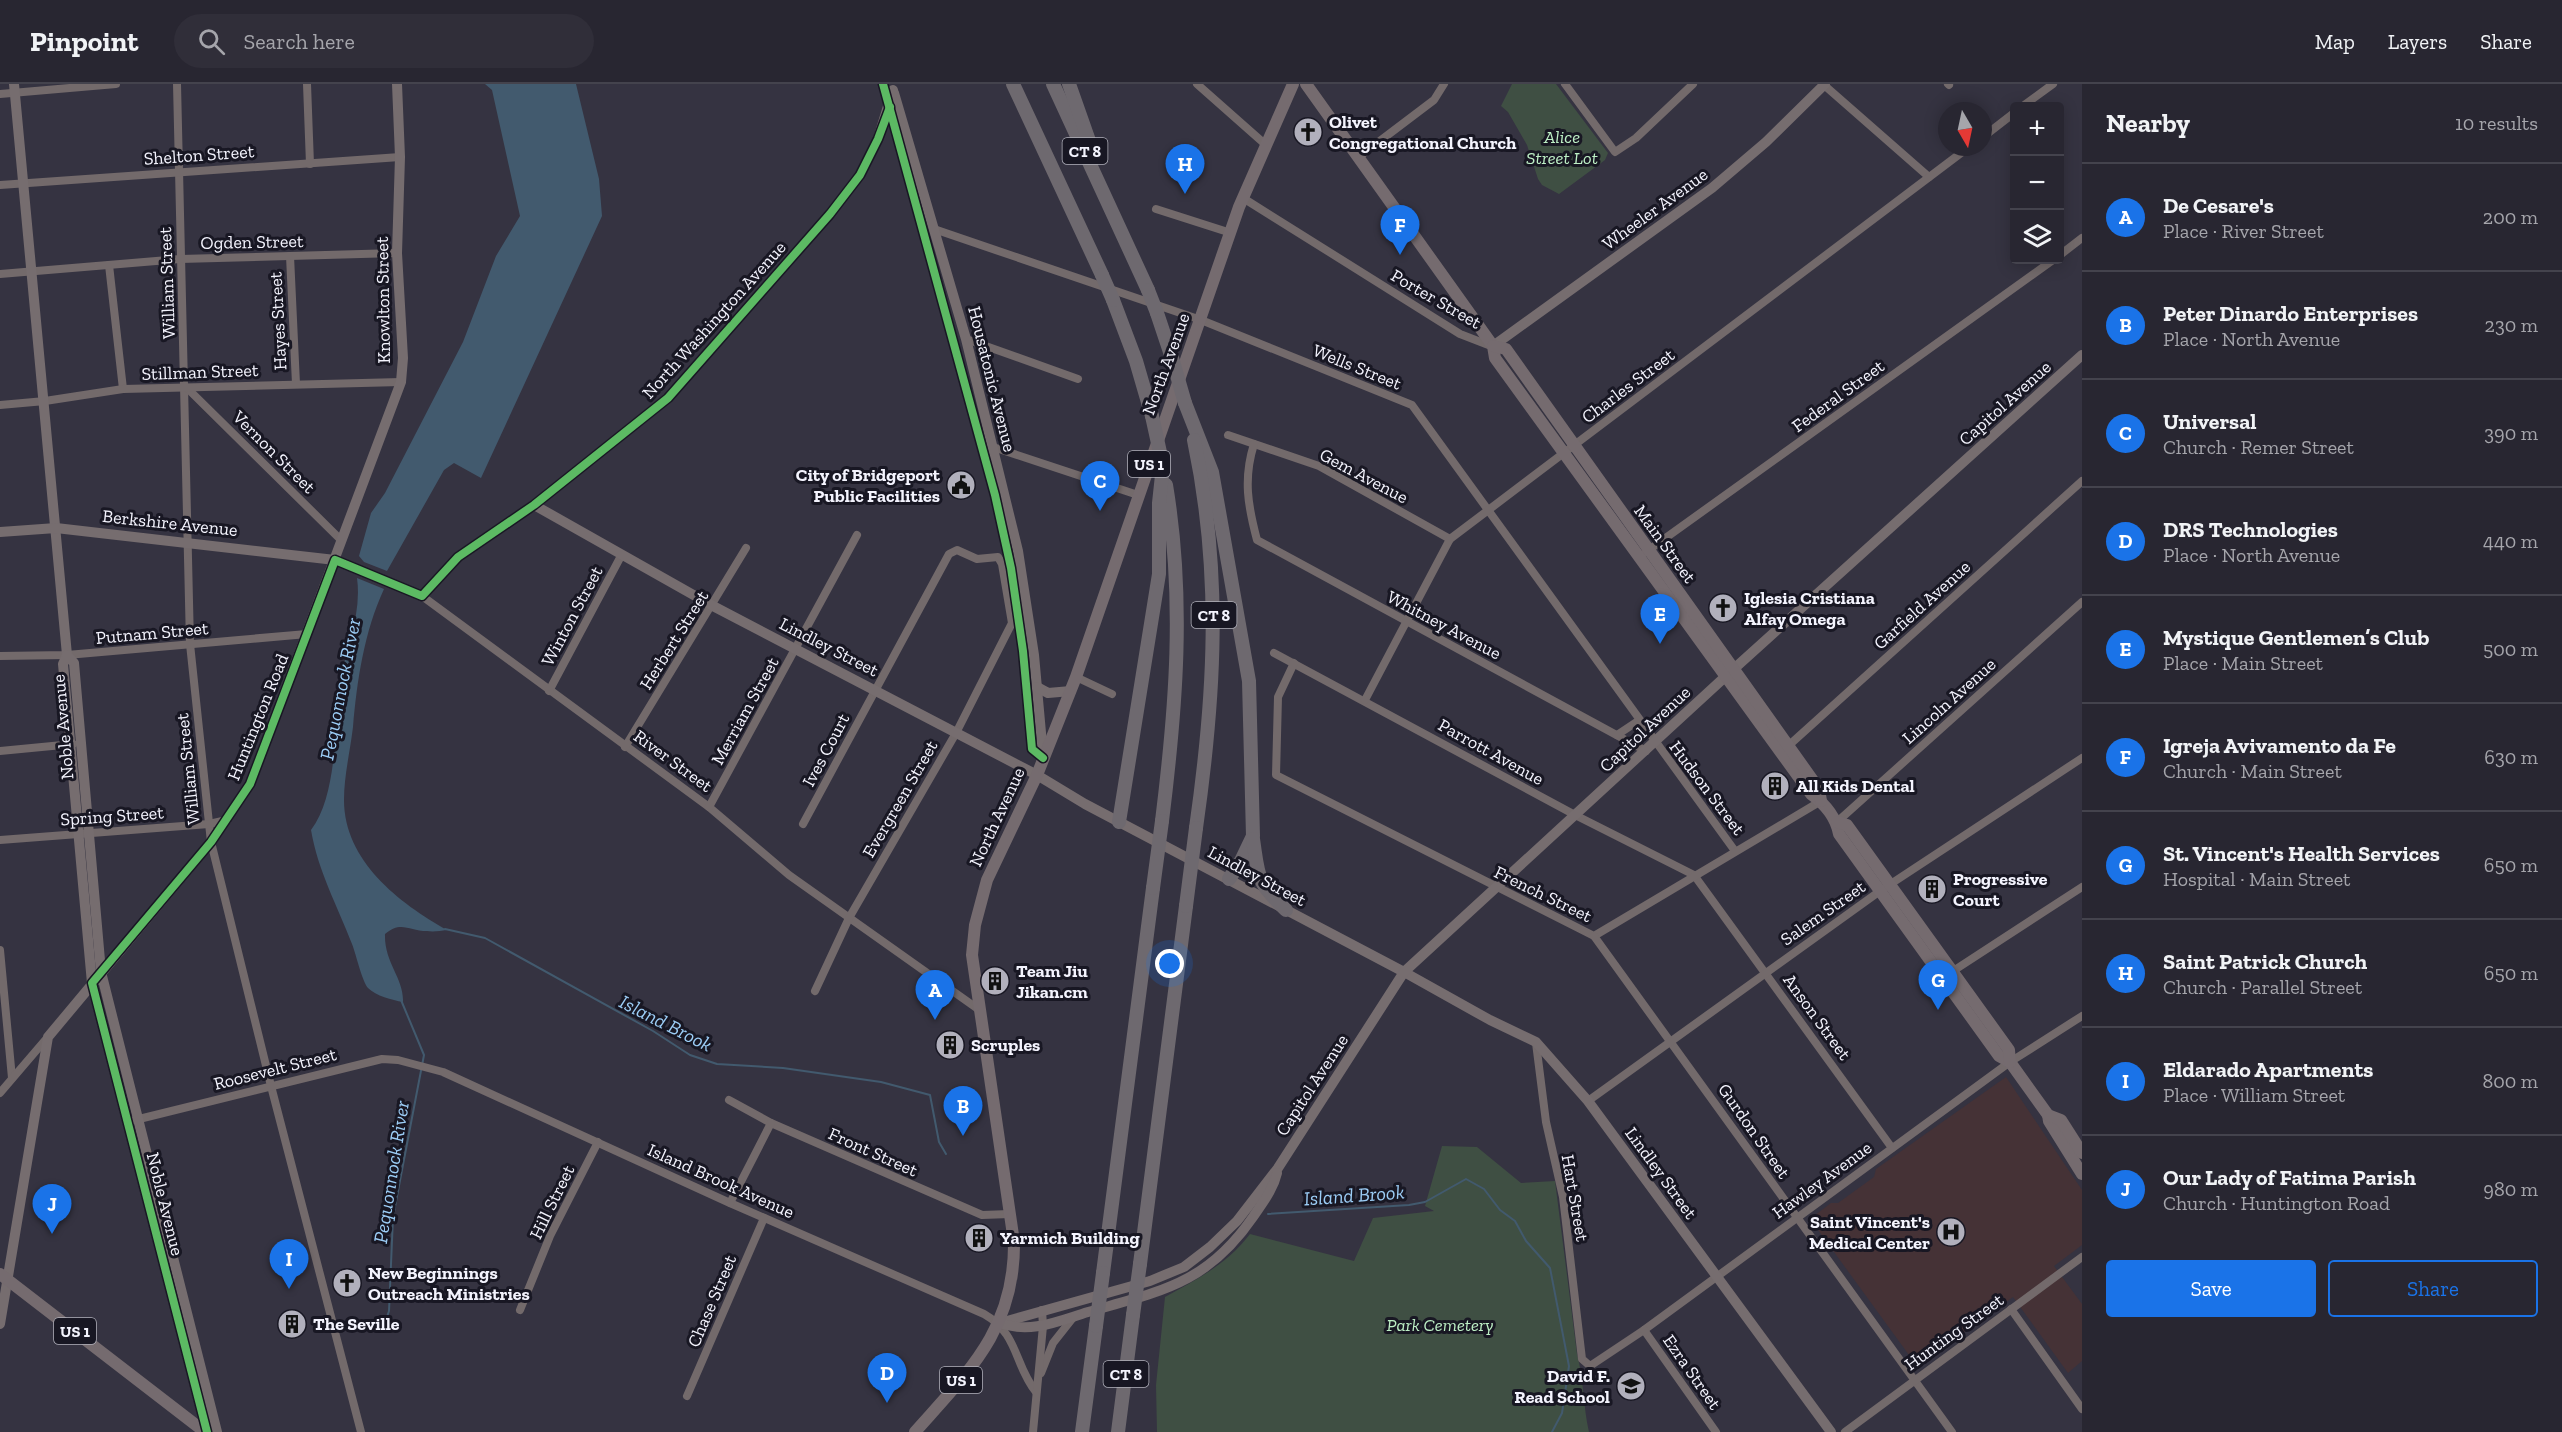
<!DOCTYPE html>
<html lang="en">
<head>
<meta charset="utf-8">
<style>
	body { margin:0; font-family:"Zilla Slab",serif; background:#302e39; color:#f1f3f6 }
	.controls { position:absolute; right:18px; top:18px; display:grid; overflow:hidden; border-radius:6px; box-shadow:0 3px 15px #0003 }
	.controls button { width:54px; height:54px; display:grid; place-items:center; padding:0; border:0; border-bottom:2px solid #44434d; background:#282631; color:#f1f3f6; font:30px sans-serif }
	.compass { position:absolute; left:1938px; top:18px; width:54px; height:54px; border-radius:50%; background:#282631; box-shadow:0 3px 15px #0003; rotate:171deg }
	.you { position:absolute; left:1170px; top:880px; width:21px; height:21px; margin:-15px; border:4px solid #fff; border-radius:50%; background:#1a73e8; box-shadow:0 0 0 9px #1a73e833 }
	.badge { display:grid; place-items:center; width:39px; height:39px; border-radius:50%; background:#1a73e8; color:#fff; font-size:20px; font-weight:700 }
	.pin { position:absolute; translate:-50% -50px; filter:drop-shadow(0 2px 3px #0008) }
	.pin::after { content:''; position:absolute; top:32px; width:21px; height:18px; background:inherit; clip-path:polygon(0 0,100% 0,50% 100%) }
	.list { margin:0; padding:0; list-style:none }
	h2 { display:flex; justify-content:space-between; align-items:center; height:78px; margin:0; padding:0 24px; font-size:26px }
	h2 small { font-size:20px; font-weight:400; color:#a5a5ab }
	.list li { display:grid; grid-template-columns:39px 1fr auto; gap:18px; align-items:center; box-sizing:border-box; height:108px; padding:0 24px; border-top:2px solid #44434d }
	.list b { display:block; font-size:22px; white-space:nowrap }
	.list p { margin:0; font-size:20px; white-space:nowrap; color:#a5a5ab }
	.list em { font-size:20px; font-style:normal; color:#a5a5ab }
	.actions { display:flex; gap:12px; padding:18px 24px }
	.actions a { flex:1; padding:14px 0; border:2px solid #1a73e8; border-radius:6px; text-align:center; font-size:21px; color:#1a73e8 }
	.actions .main { background:#1a73e8; color:#fff }
	.icon { flex:none; width:33px; height:33px; fill:none; stroke:currentColor; stroke-width:2; stroke-linecap:round; stroke-linejoin:round }
	.map { position:relative; flex:none; width:2082px; height:1348px; overflow:hidden }
	header { display:flex; align-items:center; gap:36px; box-sizing:border-box; height:84px; padding:0 30px; background:#282631; border-bottom:2px solid #44434d }
	header strong { font-size:28px }
	nav { display:flex; gap:33px; margin-inline-start:auto; font-size:21px }
	.search { width:420px; height:54px; background:#302e39; display:flex; align-items:center; gap:15px; box-sizing:border-box; padding:0 21px; border-radius:33px; color:#a5a5ab; font-size:22px }
	main { display:flex }
	aside { flex:1; background:#282631 }
	.map>svg:first-child { display:block }
</style>
</head>
<body>
<header>
<strong>Pinpoint</strong>
<div class="search"><svg class="icon" aria-label="search" viewBox="0 0 24 24"><circle cx="10" cy="10" r="6"/><path d="M15 15l6 6"/></svg>Search here</div>
<nav><a>Map</a><a>Layers</a><a>Share</a></nav>
</header>
<main>
<div class="map">
<svg width="2082" height="1348" viewBox="0 0 2082 1348">
	<rect width="100%" height="100%" fill="#353341"/>
	<polygon fill="#453236" points="2006,993 2082,1106 2082,1161 2054,1182 2082,1220 2082,1277 2068,1289 2013,1213 1917,1282 1810,1135 1831,1119 1838,1119 1874,1093 1876,1085"/>
	<g fill="#3f4f43">
		<polygon points="1512,0 1556,0 1608,69 1605,76 1559,110 1542,101 1538,95 1527,61 1508,28 1501,22"/>
		<path d="M1442 1062 1477 1063 1521 1099 1555 1097 1577 1270C1584 1296 1583 1322 1589 1348H1157L1156 1301 1165 1213C1198 1195 1227 1180 1250 1150L1354 1177 1373 1134 1434 1127 1425 1122Z"/>
	</g>
	<g fill="#425a6e">
		<polygon points="485,0 576,0 599,95 602,132 481,394 454,379 444,386 387,487 364,478 359,472 371,429 385,409 463,258 496,172 520,132 492,6"/>
		<path d="M357 494 384 505C364 548 357 597 353 643 350 668 344 692 344 716 344 777 399 819 447 846 440 847 433 848 427 847 409 847 401 836 385 850 384 879 404 894 403 918 392 916 376 912 368 904 362 897 356 870 352 860 337 821 318 787 311 746 338 710 334 643 340 598 346 563 362 531 357 494Z"/>
	</g>
	<g fill="none" stroke-linecap="round" stroke-linejoin="round">
		<g stroke="#425a6e" stroke-width="2">
			<polyline points="445,845 485,854 653,947 690,971 717,980 783,984 881,998 930,1011 939,1058 946,1070"/>
			<polyline points="1268,1130 1409,1121 1425,1118 1466,1095 1484,1105 1500,1126 1515,1137 1526,1157 1550,1184 1569,1282 1562,1329 1552,1348"/>
			<polyline points="383,1245 389,1227 393,1133 424,971 401,916"/>
		</g>
		<g stroke="#736a6b" stroke-width="8">
			<polyline points="177,0 190,560 211,758 271,1002 361,1348"/>
			<polyline points="307,0 310,80"/>
			<polyline points="1197,0 1266,61"/>
			<polyline points="1565,0 1615,68 1636,54 1693,0"/>
			<polyline points="1948,0 1949,1"/>
			<polyline points="1824,1 1929,93"/>
			<polyline points="0,10 116,0"/>
			<polyline points="2023,22 2053,0"/>
			<polyline points="1983,53 2014,29"/>
			<polyline points="1360,72 1434,16 1444,0"/>
			<polyline points="0,101 400,73"/>
			<polyline points="1243,114 1460,250 1491,262"/>
			<polyline points="1156,125 1231,149"/>
			<polyline points="934,145 1201,236 1412,321 1735,767"/>
			<polyline points="2060,171 2082,154"/>
			<polyline points="290,172 296,300"/>
			<polyline points="109,181 123,305"/>
			<polyline points="0,190 180,175 397,169"/>
			<polyline points="966,255 1078,295"/>
			<polyline points="186,303 340,455"/>
			<polyline points="0,321 45,317 123,305 401,298"/>
			<polyline points="1228,351 1319,382 1450,455"/>
			<path d="M1254 360C1243 395 1248 422 1257 456L1646 667"/>
			<polyline points="993,363 1138,411"/>
			<polyline points="1646,468 2053,176"/>
			<polyline points="422,512 709,723 789,791 978,925"/>
			<polyline points="1274,569 1577,732 1694,791 1892,1064"/>
			<polyline points="0,572 67,571 307,550"/>
			<polyline points="1294,579 1278,613 1276,691 1594,852 1821,717"/>
			<polyline points="1076,593 1112,610"/>
			<polyline points="549,607 621,472"/>
			<polyline points="1365,616 1450,455 1969,63"/>
			<polyline points="1617,651 1638,637"/>
			<polyline points="625,663 746,464"/>
			<polyline points="1787,663 2082,397"/>
			<polyline points="0,667 73,660"/>
			<polyline points="709,723 857,451"/>
			<polyline points="1837,738 2082,518"/>
			<polyline points="803,740 949,470 957,466 977,475 998,473 1002,480 1012,539 956,649 849,834 815,907"/>
			<polyline points="0,756 209,740 227,736"/>
			<polyline points="1594,852 1952,1348"/>
			<polyline points="0,866 12,994"/>
			<polyline points="1950,889 2082,803"/>
			<polyline points="1536,959 1546,1038 1563,1113 1582,1275 1590,1282 1644,1246 2010,978 2082,932"/>
			<polyline points="0,1009 47,954"/>
			<polyline points="729,1016 771,1039 982,1131 1010,1130"/>
			<polyline points="1588,1017 1880,807 2082,674"/>
			<path d="M135 1036 382 975 398 976 443 988 730 1119 984 1230C1019 1250 1014 1281 1036 1308"/>
			<polyline points="730,1119 771,1039"/>
			<polyline points="2011,1225 2082,1325"/>
			<polyline points="520,1226 550,1152 598,1058"/>
			<polyline points="1644,1246 1716,1348"/>
			<polyline points="1041,1289 1053,1259 1072,1235"/>
			<polyline points="687,1312 764,1134"/>
			<polyline points="1033,1348 1043,1242 1042,1226"/>
			<polyline points="1845,1348 2082,1173"/>
		</g>
		<g stroke="#766d6f" stroke-width="10">
			<polyline points="14,0 67,571 63,580 92,899 207,1348"/>
			<polyline points="894,9 966,255 1018,467 1034,571 1043,671"/>
			<polyline points="1493,262 1712,104 1766,58 1825,0"/>
			<polyline points="534,421 713,522 1037,691 1085,720 1404,888 1490,936 1536,958 1588,1017 1831,1348"/>
			<polyline points="0,448 56,444 335,476 422,512 458,473 534,421 668,314 830,130 860,91 878,55 893,6"/>
			<polyline points="67,571 74,579 101,888 217,1348"/>
			<polyline points="1037,603 1048,609 1071,607"/>
			<polyline points="1000,1239 1150,1197 1184,1183 1210,1163 1237,1137 1278,1084 1404,888 1726,592 2082,271"/>
			<path d="M1000 1239C1031 1250 1058 1237 1088 1228 1161 1207 1207 1200 1253 1133 1263 1118 1273 1106 1277 1089"/>
			<polyline points="0,1240 48,953 211,758 250,700 401,298 403,274 397,169 400,73 397,0"/>
		</g>
		<g stroke="#756b6f" stroke-width="12">
			<path d="M1306 0 1493 262 1495 274 1811 710C1825 720 1836 733 1839 750L1999 972 2010 978 2048 1031 2049 1037 2082 1090"/>
			<polyline points="1493,262 1506,265 1819,705 1821,717"/>
			<polyline points="1837,738 1847,741 2009,966 2010,978"/>
			<polyline points="2048,1031 2061,1036 2082,1069"/>
			<polyline points="0,1190 205,1348"/>
			<path d="M915 1348C969 1287 1015 1245 1014 1158L972 871 975 841 987 796 1037 691 1076 593 1239 123 1293 0"/>
		</g>
		<g stroke="#6e696f" stroke-width="14">
			<polyline points="1013,0 1102,191"/>
			<polyline points="1053,0 1148,206"/>
			<polyline points="1069,0 1093,68"/>
			<polyline points="1113,216 1136,277 1152,332"/>
			<polyline points="1157,229 1172,274"/>
			<polyline points="1185,319 1212,388 1249,597 1253,752 1241,777 1229,795"/>
			<path d="M1194 356C1222 489 1215 611 1196 744"/>
			<path d="M1162 737C1176 624 1185 515 1166 401"/>
			<polyline points="1119,738 1159,490 1159,419 1163,382"/>
			<path d="M1253 755C1259 795 1256 797 1286 826"/>
			<polyline points="1140,1180 1186,822"/>
			<polyline points="1103,1189 1153,804"/>
			<polyline points="1082,1348 1096,1242"/>
			<polyline points="1118,1348 1133,1231"/>
		</g>
		<g stroke="#6e696f" stroke-width="14">
			<polyline points="1102,191 1113,216"/>
			<polyline points="1148,206 1157,229"/>
			<polyline points="1172,274 1185,319"/>
			<polyline points="1152,332 1163,382"/>
			<polyline points="1153,804 1162,737"/>
			<polyline points="1186,822 1196,744"/>
			<polyline points="1133,1231 1140,1180"/>
			<polyline points="1096,1242 1103,1189"/>
		</g>
		<g stroke="#181723" stroke-width="11">
			<g id="cycleway">
				<polyline points="883,0 995,411 1011,484 1023,567 1032,665 1043,674"/>
				<polyline points="207,1348 92,899 211,758 250,700 335,476 422,512 458,473 534,421 668,314 830,130 860,91 878,55 890,23"/>
			</g>
		</g>
		<use href="#cycleway" stroke="#5cba63" stroke-width="8"/>
	</g>
	<defs>
		<g id="church-disc" transform="scale(1.5)"><circle r="9.5" fill="#b1b0bc" stroke="#181723"/><path d="M-1.2-6h2.4v3.5h3.3v2.4h-3.3V6h-2.4V-.1h-3.3v-2.4h3.3Z" fill="#111"/></g>
		<g id="civic-disc" transform="scale(1.5)"><circle r="9.5" fill="#b1b0bc" stroke="#181723"/><path d="M-.6-6.5H3V-4.5H.6V-3L4-1V1h2V6H-6V1h2V-1L-.6-3ZM-1.2 2.5V6h2.4V2.5Z" fill="#111"/></g>
		<g id="building-disc" transform="scale(1.5)"><circle r="9.5" fill="#b1b0bc" stroke="#181723"/><path d="M-4-6H4V6H1V3H-1V6H-4ZM-2.5-4.3h1.7v1.8h-1.7ZM.8-4.3h1.7v1.8H.8ZM-2.5-1h1.7V.8h-1.7ZM.8-1h1.7V.8H.8Z" fill="#111"/></g>
		<g id="hospital-disc" transform="scale(1.5)"><circle r="9.5" fill="#b1b0bc" stroke="#181723"/><path d="M-5-5h3v3.5h4V-5h3V5h-3V1.5h-4V5h-3Z" fill="#111"/></g>
		<g id="school-disc" transform="scale(1.5)"><circle r="9.5" fill="#b1b0bc" stroke="#181723"/><path d="M0-5L7-2L0 1L-7-2ZM-4 1L0 2.5L4 1V4Q0 6-4 4Z" fill="#111"/></g>
	</defs>
	<g fill-rule="evenodd">
		<use href="#church-disc" x="1308" y="48"/>
		<use href="#civic-disc" x="961" y="401"/>
		<use href="#church-disc" x="1723" y="524"/>
		<use href="#building-disc" x="1775" y="702"/>
		<use href="#building-disc" x="1932" y="805"/>
		<use href="#building-disc" x="995" y="897"/>
		<use href="#building-disc" x="950" y="961"/>
		<use href="#hospital-disc" x="1951" y="1148"/>
		<use href="#building-disc" x="979" y="1154"/>
		<use href="#church-disc" x="347" y="1199"/>
		<use href="#building-disc" x="292" y="1240"/>
		<use href="#school-disc" x="1631" y="1302"/>
	</g>
	<g text-anchor="middle" stroke-width="6" stroke-linejoin="round" paint-order="stroke">
		<g fill="#181723" stroke="#b2b2bc" stroke-width="1.5">
			<rect x="1062.5" y="54" width="45" height="26" rx="4.5"/>
			<rect x="1128" y="367" width="42" height="26" rx="4.5"/>
			<rect x="1191.5" y="518" width="45" height="26" rx="4.5"/>
			<rect x="54" y="1234" width="42" height="26" rx="4.5"/>
			<rect x="1103.5" y="1277" width="45" height="26" rx="4.5"/>
			<rect x="940" y="1283" width="42" height="26" rx="4.5"/>
		</g>
		<g font-size="16" font-weight="bold" fill="#f4f4fe">
			<text x="1085" y="73">CT 8</text>
			<text x="1149" y="386">US 1</text>
			<text x="1214" y="537">CT 8</text>
			<text x="75" y="1253">US 1</text>
			<text x="1126" y="1296">CT 8</text>
			<text x="961" y="1302">US 1</text>
		</g>
		<g font-size="18" font-weight="bold" fill="#f4f4fe" stroke="#181723" text-anchor="start">
			<text x="1329" y="44">Olivet<tspan x="1329" dy="21">Congregational Church</tspan></text>
			<text x="940" y="397" text-anchor="end">City of Bridgeport<tspan x="940" dy="21">Public Facilities</tspan></text>
			<text x="1744" y="520">Iglesia Cristiana<tspan x="1744" dy="21">Alfay Omega</tspan></text>
			<text x="1796" y="708">All Kids Dental</text>
			<text x="1953" y="801">Progressive<tspan x="1953" dy="21">Court</tspan></text>
			<text x="1016" y="893">Team Jiu<tspan x="1016" dy="21">Jikan.cm</tspan></text>
			<text x="971" y="967">Scruples</text>
			<text x="1930" y="1144" text-anchor="end">Saint Vincent's<tspan x="1930" dy="21">Medical Center</tspan></text>
			<text x="1000" y="1160">Yarmich Building</text>
			<text x="368" y="1195">New Beginnings<tspan x="368" dy="21">Outreach Ministries</tspan></text>
			<text x="313" y="1246">The Seville</text>
			<text x="1610" y="1298" text-anchor="end">David F.<tspan x="1610" dy="21">Read School</tspan></text>
		</g>
		<g font-size="18" font-style="italic" fill="#bef0c6" stroke="#181723">
			<text x="1562" y="59">Alice<tspan x="1562" dy="21">Street Lot</tspan></text>
			<text x="1440" y="1247">Park Cemetery</text>
		</g>
		<g font-size="18" fill="#f4f4fe" stroke="#181723">
			<text transform="translate(199 71) rotate(-4)" y="6">Shelton Street</text>
			<text transform="translate(1655 125) rotate(-36)" y="6">Wheeler Avenue</text>
			<text transform="translate(252 158) rotate(-1)" y="6">Ogden Street</text>
			<text transform="translate(167 199) rotate(-92)" y="6">William Street</text>
			<text transform="translate(1436 215) rotate(30)" y="6">Porter Street</text>
			<text transform="translate(383 216) rotate(-91)" y="6">Knowlton Street</text>
			<text transform="translate(714 236) rotate(-48)" y="6">North Washington Avenue</text>
			<text transform="translate(278 237) rotate(-93)" y="6">Hayes Street</text>
			<text transform="translate(1166 280) rotate(-70)" y="6">North Avenue</text>
			<text transform="translate(1357 283) rotate(22)" y="6">Wells Street</text>
			<text transform="translate(200 288) rotate(-2)" y="6">Stillman Street</text>
			<text transform="translate(992 295) rotate(76)" y="6">Housatonic Avenue</text>
			<text transform="translate(1628 302) rotate(-37)" y="6">Charles Street</text>
			<text transform="translate(1838 312) rotate(-36)" y="6">Federal Street</text>
			<text transform="translate(2005 319) rotate(-42)" y="6">Capitol Avenue</text>
			<text transform="translate(274 368) rotate(45)" y="6">Vernon Street</text>
			<text transform="translate(1364 392) rotate(28)" y="6">Gem Avenue</text>
			<text transform="translate(170 439) rotate(6)" y="6">Berkshire Avenue</text>
			<text transform="translate(1665 460) rotate(54)" y="6">Main Street</text>
			<text transform="translate(1922 521) rotate(-42)" y="6">Garfield Avenue</text>
			<text transform="translate(572 532) rotate(-62)" y="6">Winton Street</text>
			<text transform="translate(1444 541) rotate(28)" y="6">Whitney Avenue</text>
			<text transform="translate(152 549) rotate(-5)" y="6">Putnam Street</text>
			<text transform="translate(674 556) rotate(-58)" y="6">Herbert Street</text>
			<text transform="translate(829 563) rotate(27)" y="6">Lindley Street</text>
			<text transform="translate(1949 617) rotate(-42)" y="6">Lincoln Avenue</text>
			<text transform="translate(745 627) rotate(-61)" y="6">Merriam Street</text>
			<text transform="translate(258 633) rotate(-68)" y="6">Huntington Road</text>
			<text transform="translate(63 643) rotate(-95)" y="6">Noble Avenue</text>
			<text transform="translate(1645 645) rotate(-43)" y="6">Capitol Avenue</text>
			<text transform="translate(826 666) rotate(-62)" y="6">Ives Court</text>
			<text transform="translate(1491 668) rotate(29)" y="6">Parrott Avenue</text>
			<text transform="translate(673 677) rotate(36)" y="6">River Street</text>
			<text transform="translate(188 685) rotate(-96)" y="6">William Street</text>
			<text transform="translate(1707 704) rotate(53)" y="6">Hudson Street</text>
			<text transform="translate(900 715) rotate(-60)" y="6">Evergreen Street</text>
			<text transform="translate(112 732) rotate(-4)" y="6">Spring Street</text>
			<text transform="translate(997 733) rotate(-65)" y="6">North Avenue</text>
			<text transform="translate(1257 792) rotate(28)" y="6">Lindley Street</text>
			<text transform="translate(1543 810) rotate(26)" y="6">French Street</text>
			<text transform="translate(1823 829) rotate(-35)" y="6">Salem Street</text>
			<text transform="translate(1817 933) rotate(54)" y="6">Anson Street</text>
			<text transform="translate(275 985) rotate(-14)" y="6">Roosevelt Street</text>
			<text transform="translate(1312 1001) rotate(-57)" y="6">Capitol Avenue</text>
			<text transform="translate(1754 1047) rotate(55)" y="6">Gurdon Street</text>
			<text transform="translate(873 1068) rotate(24)" y="6">Front Street</text>
			<text transform="translate(1661 1089) rotate(54)" y="6">Lindley Street</text>
			<text transform="translate(1822 1096) rotate(-36)" y="6">Hawley Avenue</text>
			<text transform="translate(721 1097) rotate(24)" y="6">Island Brook Avenue</text>
			<text transform="translate(1575 1114) rotate(80)" y="6">Hart Street</text>
			<text transform="translate(552 1118) rotate(-64)" y="6">Hill Street</text>
			<text transform="translate(165 1120) rotate(76)" y="6">Noble Avenue</text>
			<text transform="translate(712 1217) rotate(-67)" y="6">Chase Street</text>
			<text transform="translate(1954 1248) rotate(-36)" y="6">Hunting Street</text>
			<text transform="translate(1692 1288) rotate(55)" y="6">Ezra Street</text>
		</g>
		<g font-size="20" font-style="italic" fill="#9ccdf6" stroke="#181723">
			<text transform="translate(340 605) rotate(-79)" y="7">Pequonnock River</text>
			<text transform="translate(666 939) rotate(27)" y="7">Island Brook</text>
			<text transform="translate(391 1088) rotate(-81)" y="7">Pequonnock River</text>
			<text transform="translate(1354 1111) rotate(-4)" y="7">Island Brook</text>
		</g>
	</g>
</svg>
<div class="controls">
<button>+</button>
<button>−</button>
<button><svg class="icon" aria-label="layers" viewBox="0 0 24 24"><path d="M12 4l9 5-9 5-9-5zM3 14l9 5 9-5"/></svg></button>
</div>
<svg class="compass" viewBox="-18 -18 36 36"><path d="M0-13l5 13h-10z" fill="#e53935"/><path d="M0 13l5-13h-10z" fill="#a5a5ab"/></svg>
<div class="you"></div>
<div class="pin badge" style="left:935px;top:936px">A</div>
<div class="pin badge" style="left:963px;top:1052px">B</div>
<div class="pin badge" style="left:1100px;top:427px">C</div>
<div class="pin badge" style="left:887px;top:1319px">D</div>
<div class="pin badge" style="left:1660px;top:560px">E</div>
<div class="pin badge" style="left:1400px;top:171px">F</div>
<div class="pin badge" style="left:1938px;top:926px">G</div>
<div class="pin badge" style="left:1185px;top:110px">H</div>
<div class="pin badge" style="left:289px;top:1205px">I</div>
<div class="pin badge" style="left:52px;top:1150px">J</div>
</div>
<aside>
<h2>Nearby<small>10 results</small></h2>
<ul class="list">
<li><span class="badge">A</span><div><b>De Cesare's</b><p>Place · River Street</p></div><em>200 m</em></li>
<li><span class="badge">B</span><div><b>Peter Dinardo Enterprises</b><p>Place · North Avenue</p></div><em>230 m</em></li>
<li><span class="badge">C</span><div><b>Universal</b><p>Church · Remer Street</p></div><em>390 m</em></li>
<li><span class="badge">D</span><div><b>DRS Technologies</b><p>Place · North Avenue</p></div><em>440 m</em></li>
<li><span class="badge">E</span><div><b>Mystique Gentlemen’s Club</b><p>Place · Main Street</p></div><em>500 m</em></li>
<li><span class="badge">F</span><div><b>Igreja Avivamento da Fe</b><p>Church · Main Street</p></div><em>630 m</em></li>
<li><span class="badge">G</span><div><b>St. Vincent's Health Services</b><p>Hospital · Main Street</p></div><em>650 m</em></li>
<li><span class="badge">H</span><div><b>Saint Patrick Church</b><p>Church · Parallel Street</p></div><em>650 m</em></li>
<li><span class="badge">I</span><div><b>Eldarado Apartments</b><p>Place · William Street</p></div><em>800 m</em></li>
<li><span class="badge">J</span><div><b>Our Lady of Fatima Parish</b><p>Church · Huntington Road</p></div><em>980 m</em></li>
</ul>
<div class="actions"><a class="main">Save</a><a>Share</a></div>
</aside>
</main>
</body>
</html>
